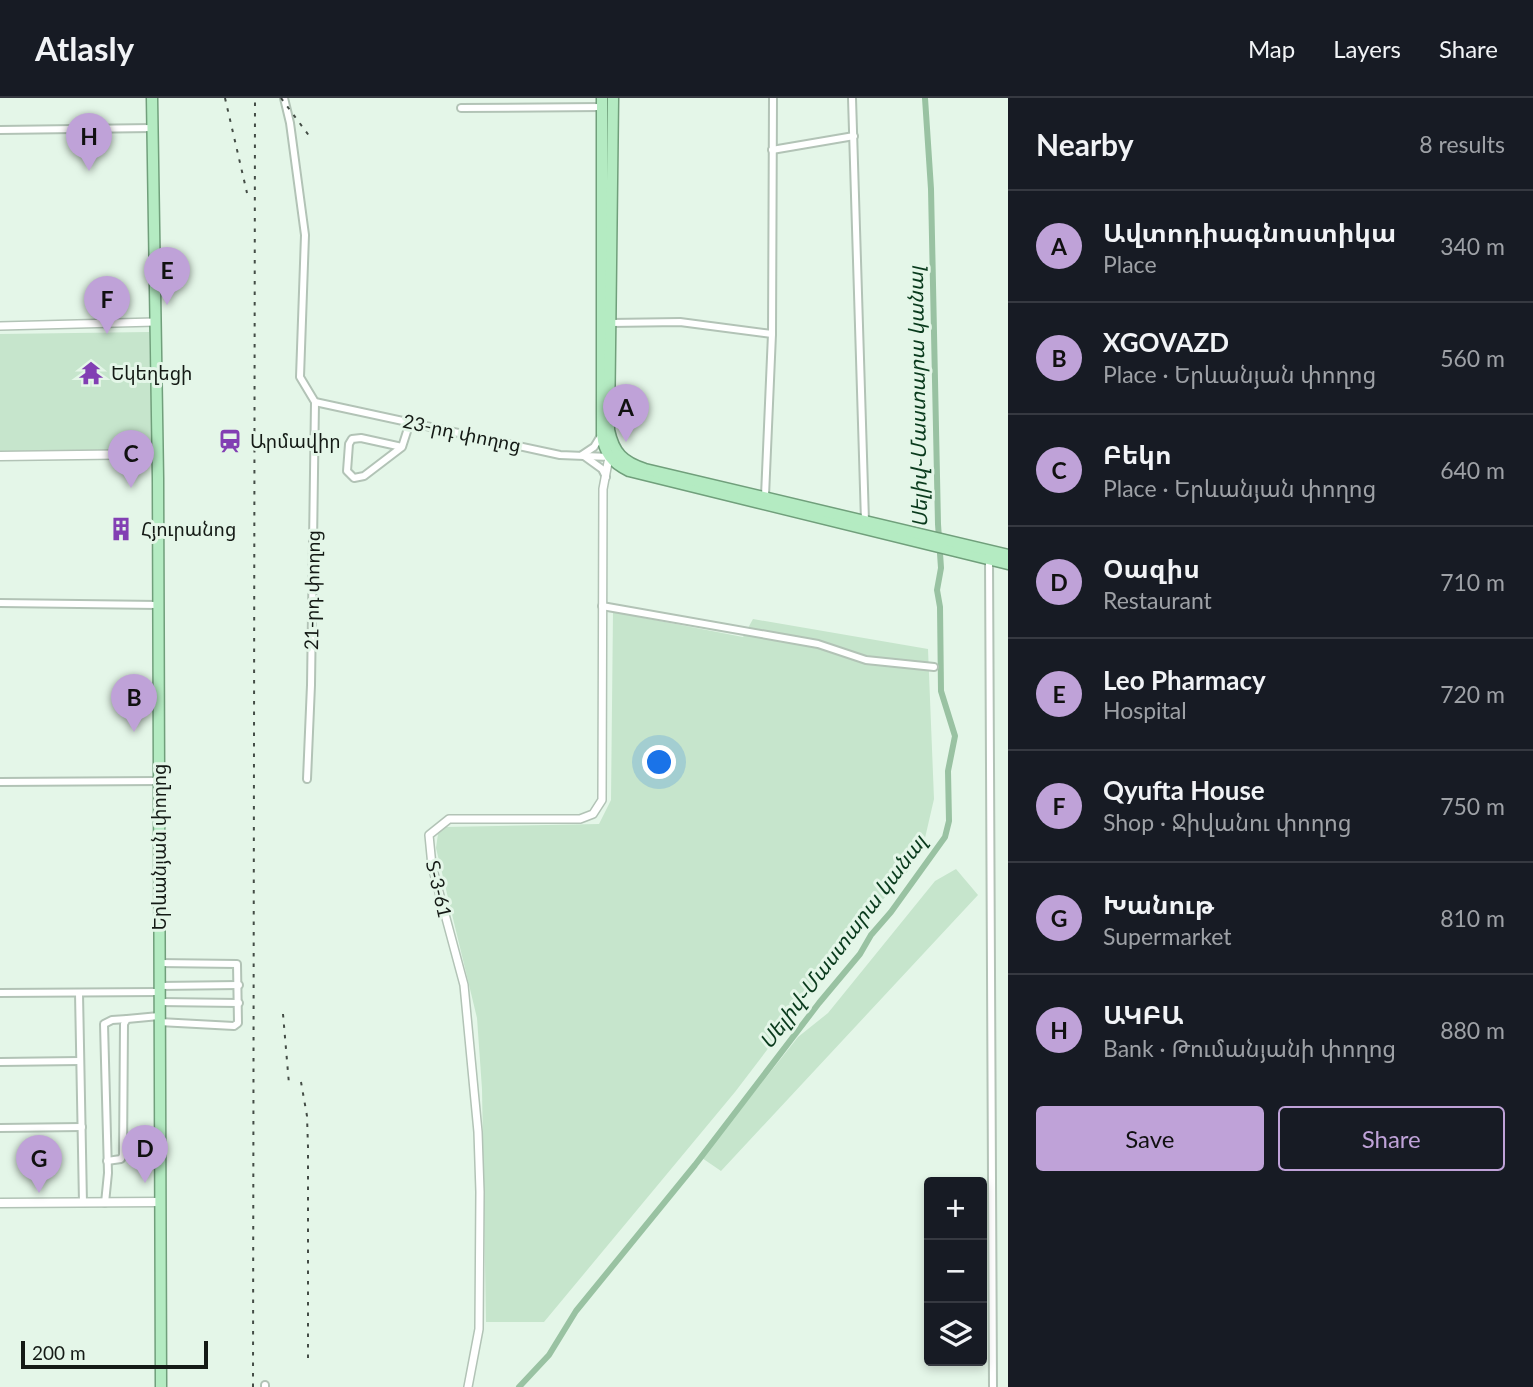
<!DOCTYPE html>
<html lang="en">
<head>
<meta charset="utf-8">
<style>
	body { margin:0; font-family:Lato,"Noto Sans Armenian",sans-serif; background:#242831; color:#f1f3f6 }
	.controls { position:absolute; right:21px; bottom:21px; display:grid; overflow:hidden; border-radius:7px; box-shadow:0 4px 10px #0003 }
	.controls button { width:63px; height:63px; display:grid; place-items:center; padding:0; border:0; border-bottom:2px solid #363941; background:#171b24; color:#f1f3f6; font:35px sans-serif }
	.scale { position:absolute; left:21px; bottom:18px; width:187px; box-sizing:border-box; padding-left:7px; border:4px solid #141a15; border-top:0; font-size:19px; line-height:24px; white-space:nowrap; color:#141a15; -webkit-text-stroke:5px #e4f6e8; paint-order:stroke }
	.you { position:absolute; left:660px; top:665px; width:24px; height:24px; margin:-18px; border:5px solid #fff; border-radius:50%; background:#1a73e8; box-shadow:0 0 0 10px #1a73e833 }
	.badge { display:grid; place-items:center; width:46px; height:46px; border-radius:50%; background:#bfa2d8; color:#111; font-size:23px; font-weight:700 }
	.pin { position:absolute; translate:-50% -58px; filter:drop-shadow(0 2px 4px #0008) }
	.pin::after { content:''; position:absolute; top:37px; width:24px; height:21px; background:inherit; clip-path:polygon(0 0,100% 0,50% 100%) }
	.list { margin:0; padding:0; list-style:none }
	h2 { display:flex; justify-content:space-between; align-items:center; height:91px; margin:0; padding:0 28px; font-size:30px }
	h2 small { font-size:23px; font-weight:400; color:#9ea1a6 }
	.list li { display:grid; grid-template-columns:46px 1fr auto; gap:21px; align-items:center; box-sizing:border-box; height:112px; padding:0 28px; border-top:2px solid #363941 }
	.list b { display:block; font-size:26px; white-space:nowrap }
	.list p { margin:0; font-size:23px; white-space:nowrap; color:#9ea1a6 }
	.list em { font-size:23px; font-style:normal; color:#9ea1a6 }
	.actions { display:flex; gap:14px; padding:21px 28px }
	.actions a { flex:1; padding:16px 0; border:2px solid #bfa2d8; border-radius:7px; text-align:center; font-size:24px; color:#bfa2d8 }
	.actions .main { background:#bfa2d8; color:#111 }
	.icon { flex:none; width:38px; height:38px; fill:none; stroke:currentColor; stroke-width:2; stroke-linecap:round; stroke-linejoin:round }
	.map { position:relative; flex:none; width:1008px; height:1289px; overflow:hidden }
	header { display:flex; align-items:center; gap:42px; box-sizing:border-box; height:98px; padding:0 35px; background:#171b24; border-bottom:2px solid #363941 }
	header strong { font-size:33px }
	nav { display:flex; gap:38px; margin-inline-start:auto; font-size:24px }
	main { display:flex }
	aside { flex:1; background:#171b24 }
	.map>svg:first-child { display:block }
</style>
</head>
<body>
<header>
<strong>Atlasly</strong>
<nav><a>Map</a><a>Layers</a><a>Share</a></nav>
</header>
<main>
<div class="map">
<svg width="1008" height="1289" viewBox="0 0 1008 1289">
	<rect width="100%" height="100%" fill="#e4f6e8"/>
	<g fill="#c6e5cc">
		<polygon points="149,234 152,344 141,354 0,355 0,236"/>
		<polygon points="613,514 743,539 753,521 928,551 934,701 925,740 908,773 872,814 735,994 544,1224 486,1224 482,991 477,920 436,750 438,736 446,729 599,726 611,702"/>
		<polygon points="956,771 978,797 721,1073 702,1060 798,939 828,915 935,783"/>
	</g>
	<g fill="none" stroke-linecap="round" stroke-linejoin="round">
		<polyline stroke="#99c2a2" stroke-width="6" points="519,1289 549,1257 576,1213 695,1067 819,905 860,856 871,837 891,814 945,739 949,723 948,673 955,638 941,593 940,509 937,492 941,470 938,426 931,91 925,0"/>
		<g stroke="#b2c3b6" stroke-width="10">
			<g id="minor">
				<polyline points="284,0 290,25 305,137 300,279 315,304"/>
				<polyline points="852,0 865,423"/>
				<polyline points="461,10 602,9"/>
				<polyline points="0,32 153,30"/>
				<polyline points="772,52 854,38"/>
				<polyline points="610,225 680,224 772,236"/>
				<polyline points="315,304 560,357 609,359"/>
				<polyline points="402,349 361,340 352,341 349,346 347,373 354,380 364,378 402,349 410,324"/>
				<polyline points="582,357 594,349 602,336"/>
				<polyline points="584,358 602,371 606,379"/>
				<polyline points="765,398 772,236 773,0"/>
				<polyline points="989,461 993,1289"/>
				<polyline points="0,505 158,507"/>
				<polyline points="602,508 818,546 866,562 934,569"/>
				<polyline points="307,681 311,587 315,304"/>
				<polyline points="0,684 159,683"/>
				<polyline points="159,865 237,866 238,925 234,928 159,924"/>
				<polyline points="159,888 239,887"/>
				<polyline points="0,895 159,894"/>
				<polyline points="79,895 83,1105"/>
				<polyline points="159,904 239,905"/>
				<polyline points="0,964 80,963"/>
				<polyline points="0,1030 82,1029"/>
				<polyline points="107,1063 121,1061 123,1057 124,926 127,921 159,918"/>
				<polyline points="105,1105 108,1075 104,926 112,922 127,921"/>
				<polyline points="265,1289 265,1287"/>
			</g>
		</g>
		<g stroke="#b2c3b6" stroke-width="10">
			<g id="tertiary">
				<polyline points="0,228 155,224"/>
				<polyline points="468,1289 479,1231 480,1094 478,1034 464,887 432,768 429,737 449,721 580,721 593,716 602,702 603,391 609,359"/>
			</g>
		</g>
		<g stroke="#b2c3b6" stroke-width="11">
			<g id="secondary">
				<polyline points="0,358 156,356"/>
				<polyline points="0,1105 160,1104"/>
			</g>
		</g>
		<g stroke="#709f7b" stroke-width="13">
			<g id="trunk">
				<polyline points="152,0 158,380 161,1289"/>
				<path d="M602 0V336C604 355 612 365 629 373L1008 466"/>
				<path d="M613 0 609 332C614 355 623 364 645 371L1008 457"/>
			</g>
		</g>
		<use href="#minor" stroke="#fff" stroke-width="6"/>
		<use href="#tertiary" stroke="#fff" stroke-width="7"/>
		<use href="#secondary" stroke="#fff" stroke-width="8"/>
		<use href="#trunk" stroke="#b4ebc2" stroke-width="10"/>
		<g stroke="#434c45" stroke-width="2" stroke-dasharray="3.5 7" stroke-linecap="butt">
			<polyline points="225,0 247,95"/>
			<polyline points="281,0 310,39"/>
			<polyline points="283,916 289,986"/>
			<polyline points="301,984 307,1018 308,1049 308,1260"/>
			<polyline points="253,1289 255,0"/>
		</g>
	</g>
	<defs>
		<g id="temple-bare" transform="scale(1.89)"><path d="M0-6L5-2H3V0L6.5 2.5H4V6H1.5V3h-3V6H-4V2.5H-6.5L-3 0V-2H-5Z" fill="#823fb3" stroke="#e4f6e8" stroke-width="2.5" paint-order="stroke"/></g>
		<g id="station-bare" transform="scale(1.89)"><path d="M-3-6H3Q5-6 5-4V2Q5 4 3 4L4.5 6H3L1.5 4h-3L-3 6H-4.5L-3 4Q-5 4-5 2V-4Q-5-6-3-6ZM-3.5-4v3h7v-3ZM-3.5 1v1.5H-2V1ZM2 1v1.5H3.5V1Z" fill="#823fb3" stroke="#e4f6e8" stroke-width="2.5" paint-order="stroke"/></g>
		<g id="building-bare" transform="scale(1.89)"><path d="M-4-6H4V6H1V3H-1V6H-4ZM-2.5-4.3h1.7v1.8h-1.7ZM.8-4.3h1.7v1.8H.8ZM-2.5-1h1.7V.8h-1.7ZM.8-1h1.7V.8H.8Z" fill="#823fb3" stroke="#e4f6e8" stroke-width="2.5" paint-order="stroke"/></g>
	</defs>
	<g fill-rule="evenodd">
		<use href="#temple-bare" x="91" y="275"/>
		<use href="#station-bare" x="230" y="343"/>
		<use href="#building-bare" x="121" y="431"/>
	</g>
	<g text-anchor="middle" stroke-width="6" stroke-linejoin="round" paint-order="stroke">
		<g font-size="19" fill="#141a15" stroke="#e4f6e8" text-anchor="start">
			<text x="111" y="282">Եկեղեցի</text>
			<text x="250" y="350">Արմավիր</text>
			<text x="141" y="438">Հյուրանոց</text>
		</g>
		<g font-size="19" fill="#141a15" stroke="#e4f6e8">
			<text transform="translate(462 335) rotate(12)" y="7">23-րդ փողոց</text>
			<text transform="translate(312 492) rotate(-89)" y="7">21-րդ փողոց</text>
			<text transform="translate(159 749) rotate(-90)" y="7">Երևանյան փողոց</text>
			<text transform="translate(439 791) rotate(77)" y="7">Տ-3-61</text>
		</g>
		<g font-size="21" font-style="italic" fill="#093a1c" stroke="#e4f6e8">
			<text transform="translate(918 299) rotate(-91)" y="7">Սելիվ֊Մաստարա կանալ</text>
			<text transform="translate(843 844) rotate(-53)" y="7">Սելիվ֊Մաստարա կանալ</text>
		</g>
	</g>
</svg>
<div class="controls">
<button>+</button>
<button>−</button>
<button><svg class="icon" aria-label="layers" viewBox="0 0 24 24"><path d="M12 4l9 5-9 5-9-5zM3 14l9 5 9-5"/></svg></button>
</div>
<div class="scale">200 m</div>
<div class="you"></div>
<div class="pin badge" style="left:626px;top:344px">A</div>
<div class="pin badge" style="left:134px;top:634px">B</div>
<div class="pin badge" style="left:131px;top:390px">C</div>
<div class="pin badge" style="left:145px;top:1085px">D</div>
<div class="pin badge" style="left:167px;top:207px">E</div>
<div class="pin badge" style="left:107px;top:236px">F</div>
<div class="pin badge" style="left:39px;top:1095px">G</div>
<div class="pin badge" style="left:89px;top:73px">H</div>
</div>
<aside>
<h2>Nearby<small>8 results</small></h2>
<ul class="list">
<li><span class="badge">A</span><div><b>Ավտոդիագնոստիկա</b><p>Place</p></div><em>340 m</em></li>
<li><span class="badge">B</span><div><b>XGOVAZD</b><p>Place · Երևանյան փողոց</p></div><em>560 m</em></li>
<li><span class="badge">C</span><div><b>Բեկո</b><p>Place · Երևանյան փողոց</p></div><em>640 m</em></li>
<li><span class="badge">D</span><div><b>Օազիս</b><p>Restaurant</p></div><em>710 m</em></li>
<li><span class="badge">E</span><div><b>Leo Pharmacy</b><p>Hospital</p></div><em>720 m</em></li>
<li><span class="badge">F</span><div><b>Qyufta House</b><p>Shop · Ջիվանու փողոց</p></div><em>750 m</em></li>
<li><span class="badge">G</span><div><b>Խանութ</b><p>Supermarket</p></div><em>810 m</em></li>
<li><span class="badge">H</span><div><b>ԱԿԲԱ</b><p>Bank · Թումանյանի փողոց</p></div><em>880 m</em></li>
</ul>
<div class="actions"><a class="main">Save</a><a>Share</a></div>
</aside>
</main>
</body>
</html>
